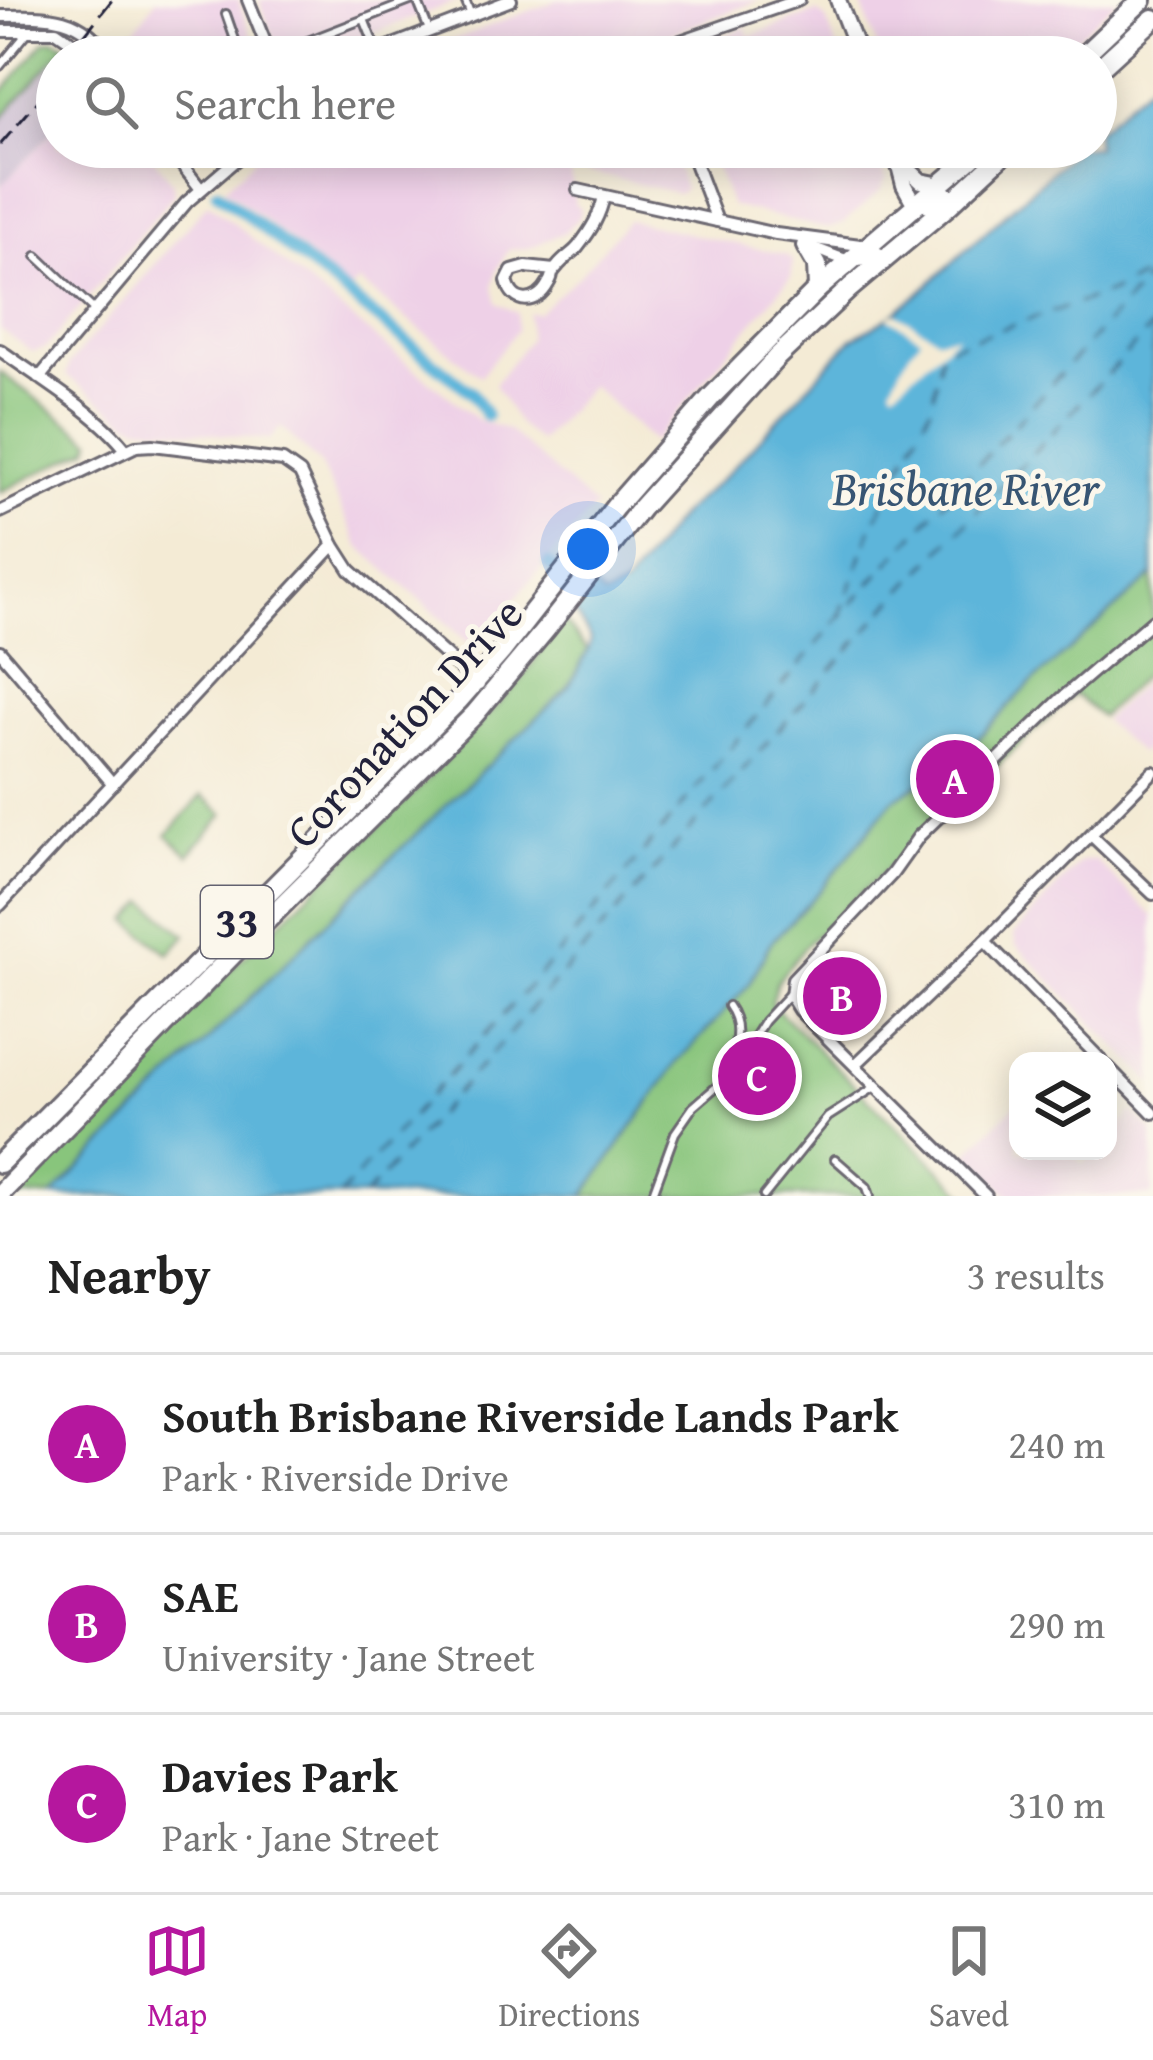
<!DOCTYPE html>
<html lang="en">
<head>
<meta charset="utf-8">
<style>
	body { margin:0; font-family:"Gentium Book Plus",serif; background:#f6f6f6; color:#222 }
	.controls { position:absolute; right:36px; bottom:36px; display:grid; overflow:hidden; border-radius:24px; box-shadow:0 6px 30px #0003 }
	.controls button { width:108px; height:108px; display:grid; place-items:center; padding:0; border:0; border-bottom:3px solid #e0e0e0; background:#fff; color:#222; font:60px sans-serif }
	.you { position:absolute; left:588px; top:549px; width:42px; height:42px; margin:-30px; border:9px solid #fff; border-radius:50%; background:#1a73e8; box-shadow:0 0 0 18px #1a73e833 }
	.badge { display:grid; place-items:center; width:78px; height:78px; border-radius:50%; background:#b5179e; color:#fff; font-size:39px; font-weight:700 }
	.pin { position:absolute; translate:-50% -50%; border:6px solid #fff; box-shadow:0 3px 12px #0006 }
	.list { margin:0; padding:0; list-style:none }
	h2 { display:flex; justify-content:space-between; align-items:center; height:156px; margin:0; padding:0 48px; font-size:51px }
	h2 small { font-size:39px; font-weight:400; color:#767676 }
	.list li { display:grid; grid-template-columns:78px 1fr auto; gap:36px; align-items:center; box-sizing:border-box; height:180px; padding:0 48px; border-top:3px solid #e0e0e0 }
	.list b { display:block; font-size:45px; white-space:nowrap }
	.list p { margin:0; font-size:39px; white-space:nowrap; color:#767676 }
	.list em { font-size:39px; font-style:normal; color:#767676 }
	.icon { flex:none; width:66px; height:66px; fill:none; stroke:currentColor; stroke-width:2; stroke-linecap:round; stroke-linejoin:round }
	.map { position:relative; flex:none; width:1153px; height:1196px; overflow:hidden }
	.search { position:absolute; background:#fff; box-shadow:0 6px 30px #0003; left:36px; right:36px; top:36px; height:132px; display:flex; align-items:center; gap:30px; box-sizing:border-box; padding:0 42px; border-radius:66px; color:#767676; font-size:45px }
	.sheet { height:696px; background:#fff }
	nav { display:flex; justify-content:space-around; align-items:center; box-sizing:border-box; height:168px; border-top:3px solid #e0e0e0; background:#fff; font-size:33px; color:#767676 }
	nav a { display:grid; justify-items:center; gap:6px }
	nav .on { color:#b5179e }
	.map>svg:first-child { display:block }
</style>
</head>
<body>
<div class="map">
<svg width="1153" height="1196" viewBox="0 0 1153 1196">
	<rect width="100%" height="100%" fill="#fbf7ec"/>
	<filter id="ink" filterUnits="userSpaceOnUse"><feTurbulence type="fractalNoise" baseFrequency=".00833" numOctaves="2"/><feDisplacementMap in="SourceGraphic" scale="24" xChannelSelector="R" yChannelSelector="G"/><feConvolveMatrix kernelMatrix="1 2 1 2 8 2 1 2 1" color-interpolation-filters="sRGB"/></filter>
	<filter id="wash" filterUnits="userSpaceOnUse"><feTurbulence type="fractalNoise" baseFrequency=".004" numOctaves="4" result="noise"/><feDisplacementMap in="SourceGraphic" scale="48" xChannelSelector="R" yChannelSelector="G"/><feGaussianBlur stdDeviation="2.7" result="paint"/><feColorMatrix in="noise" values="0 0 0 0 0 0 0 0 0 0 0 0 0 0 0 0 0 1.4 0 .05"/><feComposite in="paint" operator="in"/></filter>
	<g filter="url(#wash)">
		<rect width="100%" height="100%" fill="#f4ebd5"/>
		<g fill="#eed0e7">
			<polygon points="156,0 238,0 260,57 121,57 119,51"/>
			<polygon points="259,0 460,0 311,57 280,57"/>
			<polygon points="558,0 760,0 633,48 635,57 408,57"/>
			<polygon points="860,0 1117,0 1056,57 881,57"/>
			<polygon points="817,12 826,19 840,57 678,57 679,53 746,27 750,36"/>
			<polygon points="57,127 57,147 145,147 173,183 174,194 46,348 32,352 0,329 0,187"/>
			<polygon points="272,147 670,147 684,189 678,193 570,168 575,205 581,207 579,216 565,232 529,248 509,249 497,269 493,285 497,303 517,313 517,330 480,376 359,282 351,290 225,188 262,152"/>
			<polygon points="708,147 875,147 886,180 880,191 843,223 831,228 824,228 731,206"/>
			<polygon points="208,203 478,420 508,430 595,507 477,642 468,642 359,546 320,464 281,427 269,440 138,425 125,419 66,375 69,364"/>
			<polygon points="628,220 786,255 793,260 791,277 653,442 591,385 540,442 520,426 494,385 529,339 528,313 538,313 580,275"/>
			<polygon points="1153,673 1153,740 1140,754 1103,721"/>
			<polygon points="1095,860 1153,916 1153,1084 1015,944 1014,934 1081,861"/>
			<polygon points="1018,1102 1018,1151 1069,1151 1083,1164 1096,1151 1108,1151 1108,1138 1133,1111 1153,1132 1153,1196 1010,1196 967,1154"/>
		</g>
		<polygon fill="#ccbed3" points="47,40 57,40 81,57 57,57 57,126 0,187 0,95"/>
		<g fill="#88c57c" stroke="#55745c" stroke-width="3">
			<polygon points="54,39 66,45 0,120 0,95 44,42"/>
			<polygon points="0,372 92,440 89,448 0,492"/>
			<polygon points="1153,575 1153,666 1101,717 1074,694 804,947 777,982 771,1003 967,1196 584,1196 677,1063 750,983 770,943 819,892 893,799 959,758 1029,685"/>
			<polygon points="562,619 588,651 568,688 392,857 52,1196 10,1196 79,1130 224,976 418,789 521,680"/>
			<polygon points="202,795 224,814 189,855 167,835"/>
			<polygon points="146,901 186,935 169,954 129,921"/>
		</g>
		<polygon fill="#5db5da" stroke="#406c8a" stroke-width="3" points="1153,80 1153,575 1029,685 959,758 893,800 819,892 770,943 750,983 677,1063 584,1196 52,1196 392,857 568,688 588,651 591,639 574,611 593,586 604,597 626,585 681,514 726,475 852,339 886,319 915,297 1078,147 1096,147 1096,131"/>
		<polygon fill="#f4ebd5" points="895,312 937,338 958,335 894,391 891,386 909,352 921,338 887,317"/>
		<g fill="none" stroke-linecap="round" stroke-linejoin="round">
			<g stroke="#5db5da" stroke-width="12">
				<polyline points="217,192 472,393 486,415"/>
				<polyline points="548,564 585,596"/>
			</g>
			<g stroke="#375573" stroke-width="3" stroke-dasharray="15 12" stroke-linecap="butt">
				<polyline points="839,618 872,527 932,404 942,349 1111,292 1151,272"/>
				<polyline points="339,1196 559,953 838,619 1153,272"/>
				<polyline points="365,1196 899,594 1153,326"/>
			</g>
		</g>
	</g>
	<g filter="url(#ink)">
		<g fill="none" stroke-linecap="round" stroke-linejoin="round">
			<g stroke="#6c6871" stroke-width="12">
				<g id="service">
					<polyline points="417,0 429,30"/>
					<polyline points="465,0 471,15"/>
					<polyline points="226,14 241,57"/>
					<polyline points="364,19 376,49"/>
					<polyline points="308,41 314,57"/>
					<polyline points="139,48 143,57"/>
					<polyline points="287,49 413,0"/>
					<polyline points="0,66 28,32"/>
					<polyline points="37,256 94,310"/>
					<path d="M719 1082C731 1057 746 1031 728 1006"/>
					<polyline points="835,1159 867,1187 870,1196"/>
					<polyline points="652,1196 675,1133 693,1107 731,1074 764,1021 789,994"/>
					<polyline points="764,1196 828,1117 875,1087"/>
				</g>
			</g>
			<g stroke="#6c6871" stroke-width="16">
				<g id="minor">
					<polyline points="248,0 271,57"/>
					<path d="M0 16C47 15 81 13 110 57"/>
					<polyline points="0,31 56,31 94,57"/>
					<polyline points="362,57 511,0"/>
					<polyline points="657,57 666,46 799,0"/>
					<polyline points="168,147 200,188"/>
					<polyline points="689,147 717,221"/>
					<polyline points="578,190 776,234 868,246"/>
					<path d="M807 246C835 253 853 272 879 253"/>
					<path d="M554 270 526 267 512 271 507 281C513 306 537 305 548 284 555 273 548 277 557 267 563 259 572 254 578 247 591 230 600 216 604 196"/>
					<path d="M0 350C38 378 98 413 126 450"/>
					<polyline points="39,378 187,202 251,147"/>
					<polyline points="0,512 136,446 153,445 283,461 300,473 334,545 350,570 479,685"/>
					<polyline points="0,651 113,784"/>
					<polyline points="1092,836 1153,894"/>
					<polyline points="0,905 334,545"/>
					<polyline points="985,941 1102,1061"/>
					<polyline points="855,1065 985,941 1153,772"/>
					<polyline points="1108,1067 1153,1113"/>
					<polyline points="986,1196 799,1010 791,997 793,979 892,874 919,836 1062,698 1153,620"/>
				</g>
			</g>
			<g stroke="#6c6871" stroke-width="20">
				<g id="tertiary">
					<polyline points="838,0 860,57"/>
					<polyline points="894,147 904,185 911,198 931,206 948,195"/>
					<polyline points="902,163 921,181 941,185"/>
				</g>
			</g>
			<g stroke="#6c6871" stroke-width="24">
				<g id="trunk">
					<polyline points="1082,57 1142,0"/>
					<polyline points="1096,71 1153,19"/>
					<polyline points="806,246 817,265 818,289"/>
					<polyline points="0,1163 458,701 502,651 615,507 712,396 818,289 984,147"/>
					<polyline points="0,1194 242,945 474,715 546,629 641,508 777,357 850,288 949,205 1011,147"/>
				</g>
			</g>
			<use href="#service" stroke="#fff" stroke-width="6"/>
			<use href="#minor" stroke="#fff" stroke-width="10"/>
			<use href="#tertiary" stroke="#fff" stroke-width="14"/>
			<use href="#trunk" stroke="#fff" stroke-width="18"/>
			<g stroke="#22223b" stroke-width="3" stroke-dasharray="18 9" stroke-linecap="butt">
				<polyline points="67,57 112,0"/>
				<polyline points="0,145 57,79"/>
			</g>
		</g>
	</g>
	<g text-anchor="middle" stroke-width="10" stroke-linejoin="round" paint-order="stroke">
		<rect fill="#fbf7ec" stroke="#636270" stroke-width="3" x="201" y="886" width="72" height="72" rx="9"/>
		<g font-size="42" font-weight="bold" fill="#22223b">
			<text x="237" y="937">33</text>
		</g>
		<g font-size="45" fill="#22223b" stroke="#fbf7ec">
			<text transform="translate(404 722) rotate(-47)" y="16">Coronation Drive</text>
		</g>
		<g font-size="48" font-style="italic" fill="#375573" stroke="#fbf7ec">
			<text x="966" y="505">Brisbane River</text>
		</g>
	</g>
</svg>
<div class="controls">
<button><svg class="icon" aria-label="layers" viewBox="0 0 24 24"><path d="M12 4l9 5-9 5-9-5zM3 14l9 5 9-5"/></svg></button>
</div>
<div class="you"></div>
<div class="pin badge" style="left:955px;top:779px">A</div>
<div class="pin badge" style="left:842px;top:996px">B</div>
<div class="pin badge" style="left:757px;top:1076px">C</div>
<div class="search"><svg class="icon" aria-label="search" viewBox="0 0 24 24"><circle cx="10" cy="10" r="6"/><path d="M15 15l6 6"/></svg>Search here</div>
</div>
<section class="sheet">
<h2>Nearby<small>3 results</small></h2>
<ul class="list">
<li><span class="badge">A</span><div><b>South Brisbane Riverside Lands Park</b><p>Park · Riverside Drive</p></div><em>240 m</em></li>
<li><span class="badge">B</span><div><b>SAE</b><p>University · Jane Street</p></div><em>290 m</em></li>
<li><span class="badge">C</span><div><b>Davies Park</b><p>Park · Jane Street</p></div><em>310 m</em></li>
</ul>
</section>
<nav>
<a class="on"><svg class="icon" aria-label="map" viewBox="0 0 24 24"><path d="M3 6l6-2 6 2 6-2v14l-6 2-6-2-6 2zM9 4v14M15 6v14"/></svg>Map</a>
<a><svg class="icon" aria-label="directions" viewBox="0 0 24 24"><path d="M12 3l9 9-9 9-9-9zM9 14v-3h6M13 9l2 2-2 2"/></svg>Directions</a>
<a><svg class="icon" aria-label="saved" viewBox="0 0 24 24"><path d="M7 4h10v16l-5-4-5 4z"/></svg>Saved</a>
</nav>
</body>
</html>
